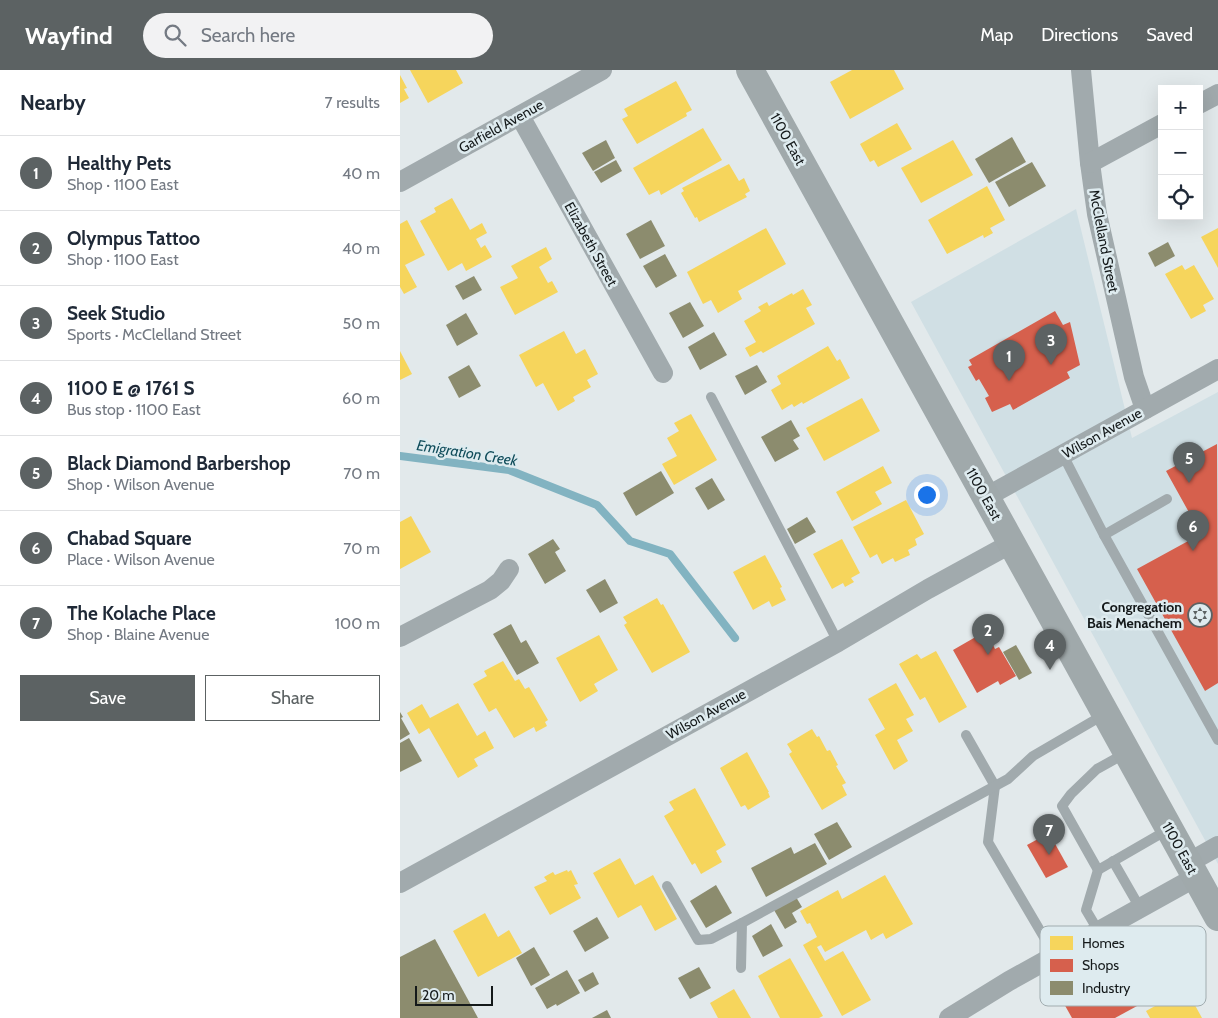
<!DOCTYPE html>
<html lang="en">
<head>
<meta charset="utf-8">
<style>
	body { margin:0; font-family:Cabin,sans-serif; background:#f2f2f3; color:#1f2937 }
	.controls { position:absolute; right:15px; top:15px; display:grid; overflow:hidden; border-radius:0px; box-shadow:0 5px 20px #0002 }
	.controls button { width:45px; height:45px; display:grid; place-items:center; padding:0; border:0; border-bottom:1px solid #e0e1e3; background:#fff; color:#1f2937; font:25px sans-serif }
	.scale { position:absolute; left:15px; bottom:12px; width:78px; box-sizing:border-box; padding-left:5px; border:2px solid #14191a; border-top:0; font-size:14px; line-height:18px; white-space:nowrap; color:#14191a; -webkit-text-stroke:4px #deebef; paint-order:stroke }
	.you { position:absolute; left:526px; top:424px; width:18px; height:18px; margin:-12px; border:4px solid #fff; border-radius:50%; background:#1a73e8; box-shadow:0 0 0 8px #1a73e833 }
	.badge { display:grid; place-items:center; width:32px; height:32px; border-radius:50%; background:#5c6263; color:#fff; font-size:16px; font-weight:700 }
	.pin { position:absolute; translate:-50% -41px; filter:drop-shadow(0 1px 2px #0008) }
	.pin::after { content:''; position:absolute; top:26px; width:18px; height:15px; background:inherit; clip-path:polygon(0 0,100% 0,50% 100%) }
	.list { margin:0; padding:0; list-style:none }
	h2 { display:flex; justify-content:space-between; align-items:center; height:65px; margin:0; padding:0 20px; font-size:21px }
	h2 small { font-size:16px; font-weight:400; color:#747a83 }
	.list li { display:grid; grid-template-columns:32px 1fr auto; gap:15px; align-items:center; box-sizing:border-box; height:75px; padding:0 20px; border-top:1px solid #e0e1e3 }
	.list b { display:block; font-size:19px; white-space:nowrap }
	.list p { margin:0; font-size:16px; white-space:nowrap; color:#747a83 }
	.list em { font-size:16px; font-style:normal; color:#747a83 }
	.actions { display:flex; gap:10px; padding:15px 20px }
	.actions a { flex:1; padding:11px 0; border:1px solid #5c6263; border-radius:0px; text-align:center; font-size:18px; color:#5c6263 }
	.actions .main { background:#5c6263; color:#fff }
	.icon { flex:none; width:28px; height:28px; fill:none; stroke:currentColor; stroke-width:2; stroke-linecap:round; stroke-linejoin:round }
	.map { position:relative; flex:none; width:818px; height:948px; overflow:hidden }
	header { display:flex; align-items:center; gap:30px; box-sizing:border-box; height:70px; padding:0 25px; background:#5c6263; color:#fff }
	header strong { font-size:24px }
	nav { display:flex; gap:28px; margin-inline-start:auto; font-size:18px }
	.search { width:350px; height:45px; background:#f2f2f3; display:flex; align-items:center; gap:12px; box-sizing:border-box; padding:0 18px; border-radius:28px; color:#747a83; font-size:19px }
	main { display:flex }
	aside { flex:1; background:#fff }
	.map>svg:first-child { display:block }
</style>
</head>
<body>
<header>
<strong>Wayfind</strong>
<div class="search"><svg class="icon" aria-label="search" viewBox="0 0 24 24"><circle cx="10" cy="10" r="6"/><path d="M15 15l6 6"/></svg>Search here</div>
<nav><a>Map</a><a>Directions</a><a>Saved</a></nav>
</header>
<main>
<aside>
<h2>Nearby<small>7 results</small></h2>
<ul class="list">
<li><span class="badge">1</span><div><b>Healthy Pets</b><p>Shop · 1100 East</p></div><em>40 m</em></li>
<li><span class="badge">2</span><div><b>Olympus Tattoo</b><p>Shop · 1100 East</p></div><em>40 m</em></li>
<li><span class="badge">3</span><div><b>Seek Studio</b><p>Sports · McClelland Street</p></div><em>50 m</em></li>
<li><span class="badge">4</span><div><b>1100 E @ 1761 S</b><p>Bus stop · 1100 East</p></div><em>60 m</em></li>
<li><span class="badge">5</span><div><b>Black Diamond Barbershop</b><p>Shop · Wilson Avenue</p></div><em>70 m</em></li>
<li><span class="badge">6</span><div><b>Chabad Square</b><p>Place · Wilson Avenue</p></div><em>70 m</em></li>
<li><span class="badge">7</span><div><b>The Kolache Place</b><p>Shop · Blaine Avenue</p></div><em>100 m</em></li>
</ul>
<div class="actions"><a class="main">Save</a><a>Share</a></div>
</aside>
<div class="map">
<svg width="818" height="948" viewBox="0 0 818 948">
	<rect width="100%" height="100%" fill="#e2e9eb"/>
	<polygon fill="#d0dfe4" points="676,139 732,368 818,322 818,794 511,232"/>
	<g fill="#f6d55c">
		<polygon points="10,0 56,0 63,13 28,33"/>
		<polygon points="452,0 494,0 504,19 450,49 430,12"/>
		<polygon points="0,5 7,18 4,19 9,28 0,33"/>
		<polygon points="276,11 292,40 286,43 287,46 237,74 222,49 228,46 224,39"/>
		<polygon points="497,53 512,79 478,97 474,90 470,92 460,74"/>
		<polygon points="303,58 322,90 261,125 259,120 249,125 233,98"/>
		<polygon points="553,70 573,105 521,133 501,98"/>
		<polygon points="329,94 339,111 344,108 350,121 345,124 347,127 299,152 297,147 295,148 281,123 284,121 282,118"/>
		<polygon points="587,116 605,150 590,158 593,163 584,168 583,165 547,184 528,150"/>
		<polygon points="52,128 70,160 82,153 87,163 76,169 81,178 85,175 92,187 66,201 62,193 48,201 20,151 36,142 34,138"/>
		<polygon points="7,150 25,185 5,195 17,217 4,224 0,217 0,154"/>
		<polygon points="366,158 386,194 338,221 342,229 318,243 311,230 303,234 287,202"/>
		<polygon points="818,158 818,198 801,167"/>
		<polygon points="146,177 152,189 139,197 148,213 152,211 158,222 115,245 100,217 118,208 111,196"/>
		<polygon points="782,195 785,200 794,195 814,229 803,235 806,241 791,249 765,204"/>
		<polygon points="403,219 412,235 406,238 415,254 363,283 361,281 350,287 345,278 356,272 344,251 361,241 358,237 367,232 369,236 392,223 393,225"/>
		<polygon points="164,261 176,284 185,279 198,304 187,310 191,317 173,327 175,331 158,341 143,313 136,317 119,285"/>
		<polygon points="428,276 437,291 440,289 450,308 403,334 402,332 394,337 392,334 382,340 371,320 381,314 377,306"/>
		<polygon points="0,281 12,304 0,310"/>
		<polygon points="462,328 480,361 424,391 406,358"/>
		<polygon points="291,344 317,390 274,415 262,394 277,386 267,368 279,361 274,353"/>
		<polygon points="483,396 492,413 475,422 482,434 452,451 436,422"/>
		<polygon points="506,430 524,464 515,469 517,475 508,480 510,485 495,492 493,488 482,494 477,484 470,488 453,457"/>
		<polygon points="11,446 31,482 0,499 0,452"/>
		<polygon points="442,469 460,503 451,508 454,512 445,517 443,513 432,519 413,484"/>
		<polygon points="365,485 382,517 380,518 386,530 372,537 369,531 353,540 333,502"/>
		<polygon points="257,528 261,535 263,534 290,582 252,603 224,555 227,553 223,547"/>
		<polygon points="199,565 218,600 194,614 198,621 180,632 156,588"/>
		<polygon points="536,581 567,637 539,653 525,627 520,630 499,594 517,584 521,589"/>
		<polygon points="103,591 115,611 119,609 125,619 129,617 148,650 145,652 147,656 136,662 134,657 114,668 96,638 89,642 73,614 87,606 84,601"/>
		<polygon points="496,613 514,645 506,649 513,661 497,670 508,691 494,700 475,665 485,659 468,629"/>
		<polygon points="58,633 77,666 85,661 94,678 74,689 78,696 58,708 29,658 19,664 7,643 22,634 30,648"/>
		<polygon points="412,659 417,667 419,666 427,681 430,680 438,695 436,696 446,713 442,715 447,725 422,740 389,684 392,682 387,674"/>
		<polygon points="347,682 369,722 368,722 370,727 348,740 345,735 341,737 320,698"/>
		<polygon points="295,718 326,775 316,781 322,792 301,804 295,793 292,795 264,746 274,740 269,732"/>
		<polygon points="220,788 235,815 253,805 277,849 255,861 241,835 218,848 193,803"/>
		<polygon points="167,800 168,802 171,800 178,814 174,815 181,828 150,845 134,817 147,811 144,807 153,802 155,805"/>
		<polygon points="485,805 513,854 486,869 483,863 471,870 466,860 425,882 421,875 417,877 425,891 443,881 471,930 442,946 403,875 417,867 410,853 407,854 400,841 438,820 442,829"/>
		<polygon points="85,843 98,867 109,860 122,883 78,907 53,861"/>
		<polygon points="390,888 423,946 419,948 380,948 358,906"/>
		<polygon points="334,919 351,948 318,948 310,933"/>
		<polygon points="786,919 802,948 750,948 746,941"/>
	</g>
	<g fill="#d6604d">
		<polygon points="655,241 663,255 670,252 680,295 667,302 670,308 613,340 610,334 592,342 585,328 589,326 579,309 576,311 568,297 572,295 569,290"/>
		<polygon points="817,374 818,613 805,621 737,499 801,464 766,401"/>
		<polygon points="586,561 595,579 599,577 616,606 600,615 598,611 577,623 553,580"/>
		<polygon points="649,763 668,797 646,808 627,775"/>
		<polygon points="764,878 783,911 715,948 672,948 663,932"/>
	</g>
	<g fill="#8c8c6e">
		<polygon points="612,67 626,92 589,113 575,89"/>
		<polygon points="206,70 215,88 193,101 182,83"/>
		<polygon points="216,90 222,101 201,113 194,102"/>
		<polygon points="632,92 646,116 609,137 595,112"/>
		<polygon points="251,150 265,176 240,189 226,164"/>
		<polygon points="768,172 775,186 755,197 748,183"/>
		<polygon points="265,184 277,206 256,218 243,196"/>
		<polygon points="74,206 82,220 63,230 55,216"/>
		<polygon points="290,232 304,256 283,268 269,243"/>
		<polygon points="66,243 78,264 57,276 46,255"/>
		<polygon points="314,262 327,285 300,300 288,277"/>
		<polygon points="69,295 81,316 59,328 48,307"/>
		<polygon points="357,295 367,312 345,325 335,306"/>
		<polygon points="391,350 400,366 393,370 399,379 375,392 361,367"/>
		<polygon points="261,401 274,423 236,446 223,423"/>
		<polygon points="312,408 325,430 308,440 295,418"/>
		<polygon points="407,447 416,462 395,474 387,459"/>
		<polygon points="153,469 160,479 155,482 166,501 145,514 128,484"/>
		<polygon points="205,509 218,533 200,543 186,520"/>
		<polygon points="111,554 121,573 126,570 139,593 117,605 93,564"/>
		<polygon points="616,575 632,603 619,610 603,582"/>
		<polygon points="0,642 3,647 1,648 10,664 0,670"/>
		<polygon points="9,668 22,691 0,702 0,673"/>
		<polygon points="437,752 452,777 429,790 414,764"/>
		<polygon points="415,773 427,794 366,827 351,798 391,777 394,784"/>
		<polygon points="316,815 332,843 306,858 290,831"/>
		<polygon points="396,827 402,837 392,843 397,852 385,859 374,840"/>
		<polygon points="197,847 209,868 185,882 173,861"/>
		<polygon points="371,854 383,876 363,887 352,866"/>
		<polygon points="35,869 78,948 0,948 0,887"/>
		<polygon points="134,877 150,905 131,916 116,888"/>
		<polygon points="299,897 311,918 290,929 278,908"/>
		<polygon points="167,900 180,923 157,936 156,934 147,939 135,918"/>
		<polygon points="193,902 199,914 185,922 178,910"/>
		<polygon points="207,940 211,948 192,948"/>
	</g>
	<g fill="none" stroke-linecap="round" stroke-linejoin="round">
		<polyline stroke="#82b3c1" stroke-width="8" points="0,386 109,400 197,435 230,471 270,484 335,568"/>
		<g stroke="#a1aaad" stroke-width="10">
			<polyline points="311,327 438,572"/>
			<polyline points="663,385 704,465 818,670"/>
			<polyline points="704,465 767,429"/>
			<polyline points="566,665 595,716 588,772 655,886"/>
			<polyline points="726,683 697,699 671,724 662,736 698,800 769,759"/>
			<polyline points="713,791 740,838"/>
			<polyline points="698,800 686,840 699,862"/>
			<polyline points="267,816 298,870 311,869 342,853"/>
			<polyline points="341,898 342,853 608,709 633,686 705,644"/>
		</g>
		<g stroke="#a1aaad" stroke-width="20">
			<polyline points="681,0 690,93 697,144 734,307 745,339"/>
			<polyline points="799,34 818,24"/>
			<polyline points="120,46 263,303"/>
			<polyline points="690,93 762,54"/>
			<polyline points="0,112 202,0"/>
			<polyline points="586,427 818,299"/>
			<polyline points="0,567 90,520 101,511 109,499"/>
			<polyline points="788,793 818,776"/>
			<polyline points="0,813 438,572 528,519 612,473"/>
			<polyline points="549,948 609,911 796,807"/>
		</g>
		<polyline stroke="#a0a9ab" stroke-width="28" points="350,0 818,847"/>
	</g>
	<defs>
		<g id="synagogue-ring" transform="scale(1.25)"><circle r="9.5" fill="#deebef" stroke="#5c6263" stroke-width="1.5"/><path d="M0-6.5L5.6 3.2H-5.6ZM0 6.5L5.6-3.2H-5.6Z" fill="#5c6263"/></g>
	</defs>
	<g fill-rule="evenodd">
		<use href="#synagogue-ring" x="800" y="545"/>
	</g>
	<g text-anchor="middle" stroke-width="5" stroke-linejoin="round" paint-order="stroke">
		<g font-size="14" fill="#14191a" stroke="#deebef">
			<text transform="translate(101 56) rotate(-29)" y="5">Garfield Avenue</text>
			<text transform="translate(388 69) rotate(61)" y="5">1100 East</text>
			<text transform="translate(704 171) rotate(79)" y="5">McClelland Street</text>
			<text transform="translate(191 174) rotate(61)" y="5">Elizabeth Street</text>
			<text transform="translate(702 363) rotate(-29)" y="5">Wilson Avenue</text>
			<text transform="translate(584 424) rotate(61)" y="5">1100 East</text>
			<text transform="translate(306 644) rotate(-29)" y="5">Wilson Avenue</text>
			<text transform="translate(780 778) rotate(61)" y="5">1100 East</text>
		</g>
		<g font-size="14" font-weight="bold" fill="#14191a" stroke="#deebef" text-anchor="end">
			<text x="782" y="542">Congregation<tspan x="782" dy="16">Bais Menachem</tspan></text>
		</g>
		<g font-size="15" font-style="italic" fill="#114d5b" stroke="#deebef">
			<text transform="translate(67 383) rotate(9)" y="5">Emigration Creek</text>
		</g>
	</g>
	<rect x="640" y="856" width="166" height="80" rx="8" fill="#deebef" stroke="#a1acaf" stroke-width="1"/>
	<rect x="650" y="866" width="23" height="14" fill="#f6d55c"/>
	<rect x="650" y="889" width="23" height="13" fill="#d6604d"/>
	<rect x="650" y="911" width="23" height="14" fill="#8c8c6e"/>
	<g font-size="14" fill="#14191a">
		<text x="682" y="878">Homes</text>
		<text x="682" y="900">Shops</text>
		<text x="682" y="923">Industry</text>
	</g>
</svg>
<div class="controls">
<button>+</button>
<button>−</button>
<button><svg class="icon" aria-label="locate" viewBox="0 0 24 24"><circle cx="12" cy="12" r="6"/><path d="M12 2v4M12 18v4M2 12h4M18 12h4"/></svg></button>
</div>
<div class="scale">20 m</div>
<div class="you"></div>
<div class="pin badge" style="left:609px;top:311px">1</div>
<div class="pin badge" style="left:588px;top:585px">2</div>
<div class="pin badge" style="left:651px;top:295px">3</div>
<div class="pin badge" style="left:650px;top:600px">4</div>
<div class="pin badge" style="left:789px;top:413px">5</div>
<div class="pin badge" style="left:793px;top:481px">6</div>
<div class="pin badge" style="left:649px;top:785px">7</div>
</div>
</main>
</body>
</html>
